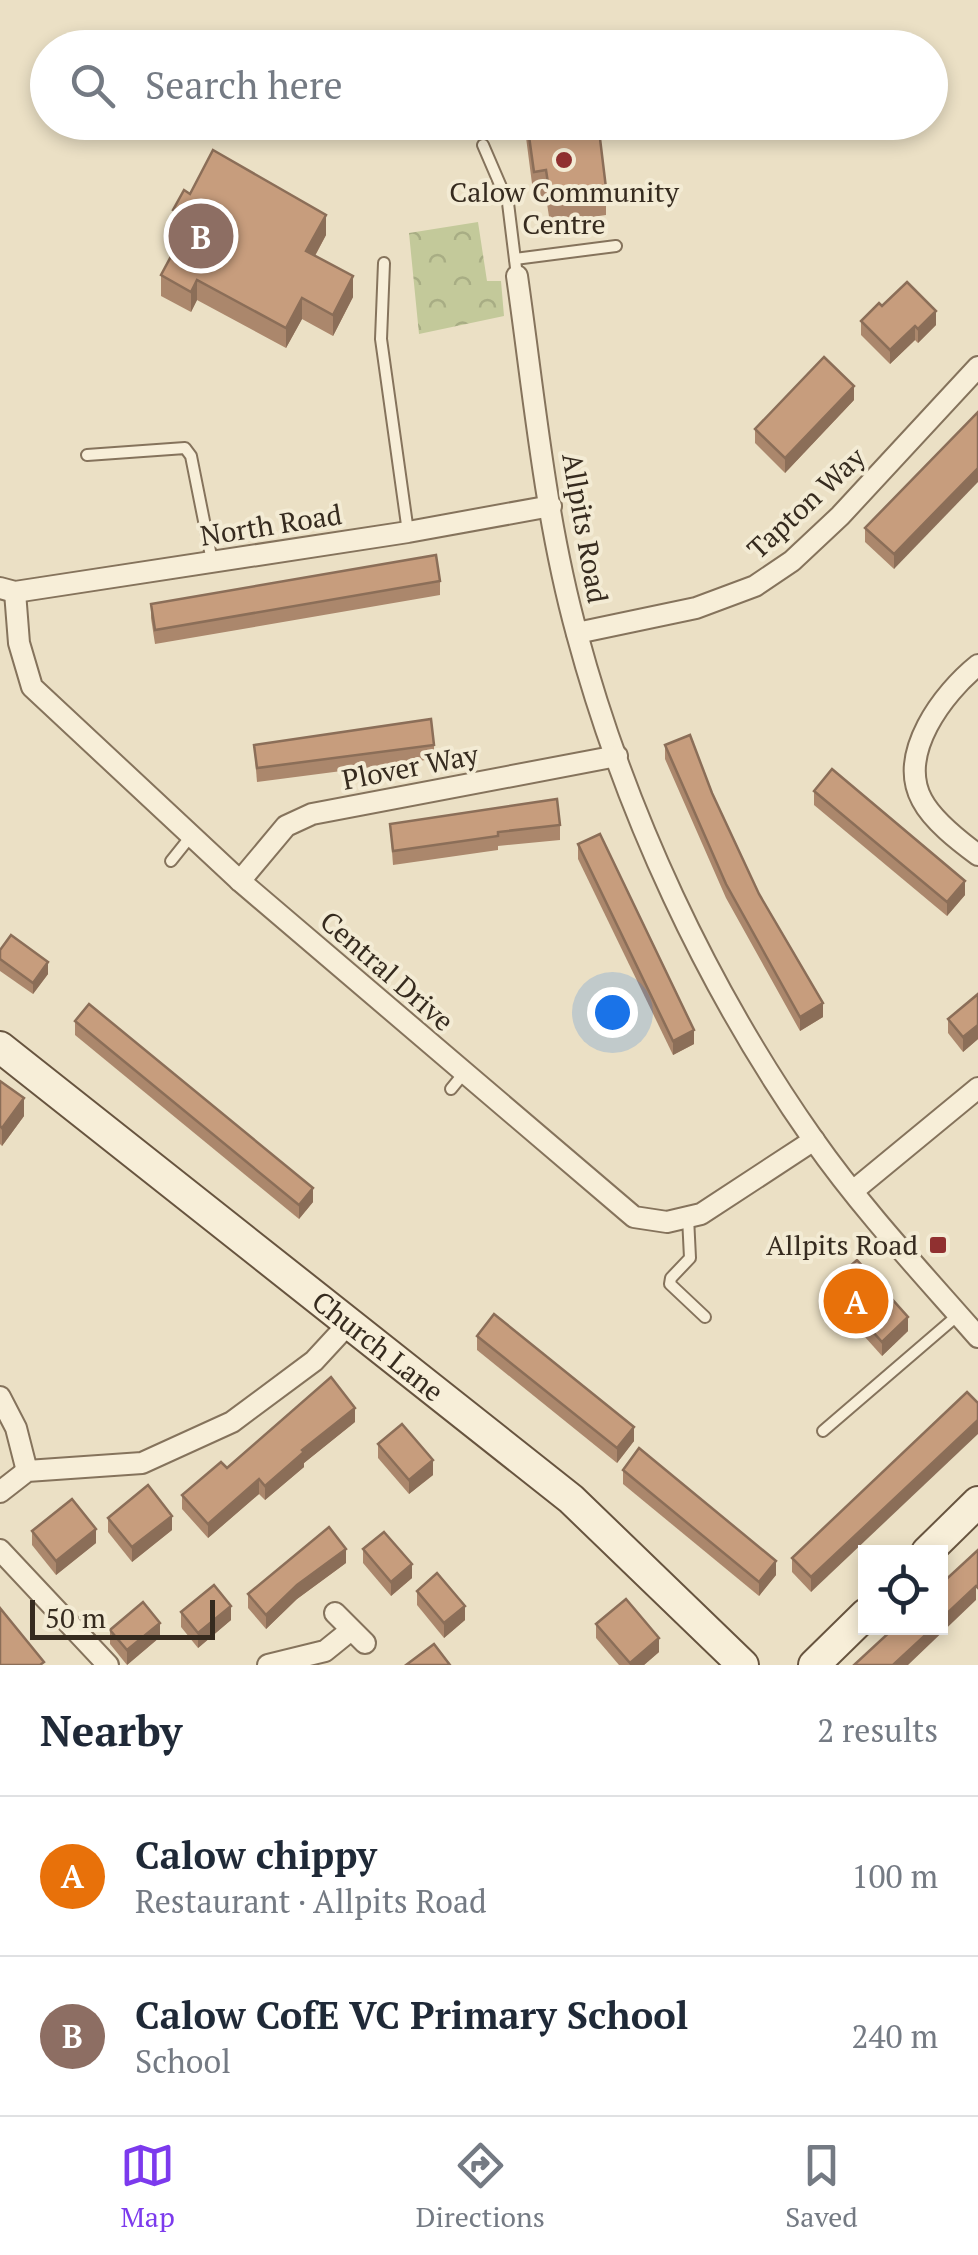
<!DOCTYPE html>
<html lang="en">
<head>
<meta charset="utf-8">
<style>
	body { margin:0; font-family:"PT Serif",serif; background:#f6f6f7; color:#1f2937 }
	.controls { position:absolute; right:30px; bottom:30px; display:grid; overflow:hidden; border-radius:0px; box-shadow:0 5px 15px #0003 }
	.controls button { width:90px; height:90px; display:grid; place-items:center; padding:0; border:0; border-bottom:2px solid #e0e1e3; background:#fff; color:#1f2937; font:50px sans-serif }
	.scale { position:absolute; left:30px; bottom:25px; width:185px; box-sizing:border-box; padding-left:10px; border:5px solid #362b1f; border-top:0; font-size:28px; line-height:35px; white-space:nowrap; color:#362b1f; -webkit-text-stroke:8px #f3ebd4; paint-order:stroke }
	.you { position:absolute; left:612px; top:1012px; width:35px; height:35px; margin:-25px; border:8px solid #fff; border-radius:50%; background:#1a73e8; box-shadow:0 0 0 15px #1a73e833 }
	.badge { display:grid; place-items:center; width:65px; height:65px; border-radius:50%; background:#7c3aed; color:#fff; font-size:32px; font-weight:700 }
	.pin { position:absolute; translate:-50% -50%; border:5px solid #fff; box-shadow:0 2px 10px #0006 }
	.list { margin:0; padding:0; list-style:none }
	h2 { display:flex; justify-content:space-between; align-items:center; height:130px; margin:0; padding:0 40px; font-size:42px }
	h2 small { font-size:32px; font-weight:400; color:#747a83 }
	.list li { display:grid; grid-template-columns:65px 1fr auto; gap:30px; align-items:center; box-sizing:border-box; height:160px; padding:0 40px; border-top:2px solid #e0e1e3 }
	.list b { display:block; font-size:38px; white-space:nowrap }
	.list p { margin:0; font-size:32px; white-space:nowrap; color:#747a83 }
	.list em { font-size:32px; font-style:normal; color:#747a83 }
	.icon { flex:none; width:55px; height:55px; fill:none; stroke:currentColor; stroke-width:2; stroke-linecap:round; stroke-linejoin:round }
	.map { position:relative; flex:none; width:978px; height:1665px; overflow:hidden }
	.search { position:absolute; background:#fff; box-shadow:0 5px 15px #0003; left:30px; right:30px; top:30px; height:110px; display:flex; align-items:center; gap:25px; box-sizing:border-box; padding:0 35px; border-radius:55px; color:#747a83; font-size:38px }
	.sheet { height:450px; background:#fff }
	nav { display:flex; justify-content:space-around; align-items:center; box-sizing:border-box; height:140px; border-top:2px solid #e0e1e3; background:#fff; font-size:28px; color:#747a83 }
	nav a { display:grid; justify-items:center; gap:5px }
	nav .on { color:#7c3aed }
	.map>svg:first-child { display:block }
</style>
</head>
<body>
<div class="map">
<svg width="978" height="1665" viewBox="0 0 978 1665">
	<defs>
		<pattern id="forest-crowns" width="20" height="18" patternUnits="userSpaceOnUse" patternTransform="scale(2.5)"><rect width="20" height="18" fill="#c3c99a"/><path d="M2 6a3 3 0 1 1 6 0M12 15a3 3 0 1 1 6 0" fill="none" stroke="#a8ad84"/></pattern>
	</defs>
	<rect width="100%" height="100%" fill="#ebe0c5"/>
	<polygon fill="url(#forest-crowns)" points="478,222 487,281 501,281 504,316 419,334 409,233"/>
	<g fill="none" stroke-linecap="round" stroke-linejoin="round">
		<g stroke="#85735c" stroke-width="14">
			<g id="lane">
				<polyline points="483,145 508,203 517,276"/>
				<polyline points="515,259 616,246"/>
				<polyline points="384,263 381,339 408,532"/>
				<polyline points="87,455 185,448 191,456 212,561"/>
				<polyline points="171,861 191,836"/>
				<polyline points="451,1089 464,1073"/>
				<polyline points="688,1217 690,1258 671,1278 670,1284 705,1317"/>
				<polyline points="823,1431 958,1315"/>
			</g>
		</g>
		<g stroke="#85735c" stroke-width="24">
			<g id="street">
				<path d="M517 276C534 395 545 518 577 634 625 812 707 988 813 1139 862 1209 922 1273 978 1337"/>
				<polyline points="0,588 15,592 408,532 551,506"/>
				<polyline points="15,592 19,643 32,687 240,881 634,1217 667,1222 701,1214 814,1140"/>
				<polyline points="577,633 696,608 755,586 792,561 840,516 978,367"/>
				<path d="M978 665C943 693 897 754 922 800 933 821 959 841 978 855"/>
				<polyline points="240,881 286,826 312,814 617,756"/>
				<polyline points="853,1191 978,1088"/>
				<polyline points="0,1397 16,1428 27,1471"/>
				<polyline points="0,1492 27,1471 142,1463 232,1422 314,1361 350,1322"/>
				<polyline points="0,1550 108,1665"/>
				<polyline points="335,1613 365,1643"/>
				<polyline points="268,1665 325,1651 351,1630"/>
			</g>
		</g>
		<g stroke="#67543f" stroke-width="34">
			<g id="secondary">
				<path id="s1" d="M0 1047 571 1499 743 1665"/>
				<polyline points="927,1552 978,1502"/>
				<polyline points="814,1665 866,1614"/>
			</g>
		</g>
		<use href="#lane" stroke="#f7eed8" stroke-width="10"/>
		<use href="#street" stroke="#f7eed8" stroke-width="20"/>
		<use href="#secondary" stroke="#f7eed8" stroke-width="30"/>
	</g>
	<g fill="#ab876c">
		<polygon points="524,122 598,122 606,188 606,215 550,223 546,197 534,199"/>
		<polygon points="190,194 326,235 315,256 353,297 333,336 302,319 286,348 197,300 191,312 161,296 161,275 182,236 173,231 173,210"/>
		<polygon points="882,306 936,325 918,343 915,340 890,364 861,335 861,321"/>
		<polygon points="854,400 785,473 755,443 755,429"/>
		<polygon points="978,412 894,569 865,542 865,528"/>
		<polygon points="440,581 440,595 155,644 151,618 151,604"/>
		<polygon points="254,745 434,745 434,759 257,782"/>
		<polygon points="665,745 712,793 759,894 823,1017 800,1031 726,898 665,759"/>
		<polygon points="814,791 965,895 947,916 814,805"/>
		<polygon points="390,824 560,825 560,840 498,846 498,850 393,865"/>
		<polygon points="578,844 694,1044 673,1055 578,859"/>
		<polygon points="0,950 48,974 33,994 0,971"/>
		<polygon points="978,994 978,1039 963,1052 948,1033 948,1019"/>
		<polygon points="75,1021 313,1202 299,1219 75,1035"/>
		<polygon points="0,1081 24,1116 2,1146 0,1144"/>
		<polygon points="830,1284 908,1331 882,1356 830,1298"/>
		<polygon points="477,1336 634,1441 617,1463 477,1350"/>
		<polygon points="978,1403 811,1592 792,1572 792,1558"/>
		<polygon points="355,1422 304,1463 304,1467 265,1500 259,1494 208,1538 182,1509 182,1495 227,1468"/>
		<polygon points="378,1444 433,1475 409,1494 378,1458"/>
		<polygon points="623,1470 776,1575 759,1596 623,1484"/>
		<polygon points="108,1518 172,1530 132,1562 108,1532"/>
		<polygon points="32,1531 96,1543 56,1575 32,1545"/>
		<polygon points="363,1549 412,1578 391,1596 363,1563"/>
		<polygon points="346,1563 297,1599 266,1629 248,1608 248,1594"/>
		<polygon points="417,1591 465,1620 444,1638 417,1605"/>
		<polygon points="181,1612 231,1620 198,1648 181,1627"/>
		<polygon points="596,1624 659,1652 644,1665 619,1665 596,1638"/>
		<polygon points="110,1630 160,1637 127,1665 110,1644"/>
	</g>
	<g fill="#8b6e58">
		<polygon points="326,215 326,235 306,272 306,251"/>
		<polygon points="353,276 353,297 333,336 333,315"/>
		<polygon points="197,280 197,300 191,312 191,292"/>
		<polygon points="302,298 302,319 286,348 286,328"/>
		<polygon points="936,311 936,325 918,343 918,329"/>
		<polygon points="915,326 915,340 890,364 890,350"/>
		<polygon points="854,386 854,400 785,473 785,458"/>
		<polygon points="978,468 978,482 894,569 894,554"/>
		<polygon points="965,881 965,895 947,916 947,902"/>
		<polygon points="48,962 48,974 33,994 33,983"/>
		<polygon points="823,1003 823,1017 800,1031 800,1017"/>
		<polygon points="978,1025 978,1039 963,1052 963,1037"/>
		<polygon points="694,1030 694,1044 673,1055 673,1041"/>
		<polygon points="24,1098 24,1116 2,1146 2,1128"/>
		<polygon points="313,1188 313,1202 299,1219 299,1205"/>
		<polygon points="908,1317 908,1331 882,1356 882,1342"/>
		<polygon points="355,1408 355,1422 304,1463 304,1467 265,1500 265,1486 302,1450"/>
		<polygon points="978,1420 978,1434 811,1592 811,1577"/>
		<polygon points="634,1427 634,1441 617,1463 617,1448"/>
		<polygon points="433,1460 433,1475 409,1494 409,1480"/>
		<polygon points="259,1479 259,1494 208,1538 208,1524"/>
		<polygon points="172,1516 172,1530 132,1562 132,1547"/>
		<polygon points="96,1529 96,1543 56,1575 56,1561"/>
		<polygon points="346,1549 346,1563 297,1599 266,1629 266,1615 297,1585"/>
		<polygon points="776,1561 776,1575 759,1596 759,1582"/>
		<polygon points="412,1564 412,1578 391,1596 391,1582"/>
		<polygon points="976,1586 976,1600 908,1665 893,1665 933,1628 940,1628 940,1620"/>
		<polygon points="231,1606 231,1620 198,1648 198,1633"/>
		<polygon points="465,1606 465,1620 444,1638 444,1623"/>
		<polygon points="160,1623 160,1637 127,1665 127,1650"/>
		<polygon points="659,1638 659,1652 644,1665 630,1665 630,1663"/>
	</g>
	<g fill="#c79d7d" stroke="#8b6e58" stroke-width="2.5">
		<polygon points="527,122 598,122 606,188 550,196 546,170 534,172"/>
		<polygon points="213,150 326,215 306,251 353,276 333,315 302,298 286,328 197,280 191,292 161,275 191,219 173,210 184,190 190,194"/>
		<polygon points="907,282 936,311 918,329 915,326 890,350 861,321 879,303 882,306"/>
		<polygon points="824,357 854,386 785,458 755,429"/>
		<polygon points="978,412 978,468 894,554 865,528"/>
		<polygon points="436,555 440,581 155,630 151,604"/>
		<polygon points="431,719 434,745 257,768 254,745"/>
		<polygon points="690,735 712,793 759,894 823,1003 800,1017 726,884 665,745"/>
		<polygon points="832,769 965,881 947,902 814,791"/>
		<polygon points="557,799 560,825 498,832 498,836 393,851 390,824"/>
		<polygon points="600,834 694,1030 673,1041 578,844"/>
		<polygon points="11,935 48,962 33,983 0,959 0,950"/>
		<polygon points="978,994 978,1025 963,1037 948,1019"/>
		<polygon points="89,1004 313,1188 299,1205 75,1021"/>
		<polygon points="0,1081 24,1098 2,1128 0,1126"/>
		<polygon points="857,1260 908,1317 882,1342 830,1284"/>
		<polygon points="494,1314 634,1427 617,1448 477,1336"/>
		<polygon points="331,1377 355,1408 302,1450 304,1452 265,1486 259,1479 208,1524 182,1495 221,1462 227,1468"/>
		<polygon points="967,1392 978,1403 978,1420 811,1577 792,1558"/>
		<polygon points="402,1424 433,1460 409,1480 378,1444"/>
		<polygon points="639,1448 776,1561 759,1582 623,1470"/>
		<polygon points="148,1485 172,1516 132,1547 108,1518"/>
		<polygon points="72,1499 96,1529 56,1561 32,1531"/>
		<polygon points="329,1527 346,1549 297,1585 266,1615 248,1594"/>
		<polygon points="384,1532 412,1564 391,1582 363,1549"/>
		<polygon points="978,1550 978,1588 976,1586 940,1620 940,1585"/>
		<polygon points="437,1573 465,1606 444,1623 417,1591"/>
		<polygon points="214,1585 231,1606 198,1633 181,1612"/>
		<polygon points="626,1599 659,1638 630,1663 596,1624"/>
		<polygon points="143,1602 160,1623 127,1650 110,1630"/>
		<polygon points="0,1608 44,1662 40,1665 0,1665"/>
		<polygon points="894,1628 933,1628 893,1665 854,1665"/>
		<polygon points="434,1644 450,1665 406,1665"/>
	</g>
	<g fill="#903030" stroke="#f3ebd4" stroke-width="4">
		<circle cx="564" cy="160" r="10"/>
		<rect x="928" y="1235" width="20" height="20" rx="5"/>
	</g>
	<g text-anchor="middle" stroke-width="8" stroke-linejoin="round" paint-order="stroke">
		<g font-size="28" fill="#362b1f" stroke="#f3ebd4">
			<text x="564" y="202">Calow Community<tspan x="564" dy="32">Centre</tspan></text>
			<text x="918" y="1255" text-anchor="end">Allpits Road</text>
		</g>
		<g font-size="28" fill="#362b1f" stroke="#f3ebd4">
			<text transform="translate(806 503) rotate(-43)" y="10">Tapton Way</text>
			<text transform="translate(271 525) rotate(-9)" y="10">North Road</text>
			<text transform="translate(585 528) rotate(80)" y="10">Allpits Road</text>
			<text transform="translate(410 767) rotate(-11)" y="10">Plover Way</text>
			<text transform="translate(387 971) rotate(41)" y="10">Central Drive</text>
			<text dy="10" stroke="none"><textPath href="#s1" startOffset="482">Church Lane</textPath></text>
		</g>
	</g>
</svg>
<div class="controls">
<button><svg class="icon" aria-label="locate" viewBox="0 0 24 24"><circle cx="12" cy="12" r="6"/><path d="M12 2v4M12 18v4M2 12h4M18 12h4"/></svg></button>
</div>
<div class="scale">50 m</div>
<div class="you"></div>
<div class="pin badge" style="left:856px;top:1301px;background:#e8710a">A</div>
<div class="pin badge" style="left:201px;top:236px;background:#8d6e63">B</div>
<div class="search"><svg class="icon" aria-label="search" viewBox="0 0 24 24"><circle cx="10" cy="10" r="6"/><path d="M15 15l6 6"/></svg>Search here</div>
</div>
<section class="sheet">
<h2>Nearby<small>2 results</small></h2>
<ul class="list">
<li><span class="badge" style="background:#e8710a">A</span><div><b>Calow chippy</b><p>Restaurant · Allpits Road</p></div><em>100 m</em></li>
<li><span class="badge" style="background:#8d6e63">B</span><div><b>Calow CofE VC Primary School</b><p>School</p></div><em>240 m</em></li>
</ul>
</section>
<nav>
<a class="on"><svg class="icon" aria-label="map" viewBox="0 0 24 24"><path d="M3 6l6-2 6 2 6-2v14l-6 2-6-2-6 2zM9 4v14M15 6v14"/></svg>Map</a>
<a><svg class="icon" aria-label="directions" viewBox="0 0 24 24"><path d="M12 3l9 9-9 9-9-9zM9 14v-3h6M13 9l2 2-2 2"/></svg>Directions</a>
<a><svg class="icon" aria-label="saved" viewBox="0 0 24 24"><path d="M7 4h10v16l-5-4-5 4z"/></svg>Saved</a>
</nav>
</body>
</html>
